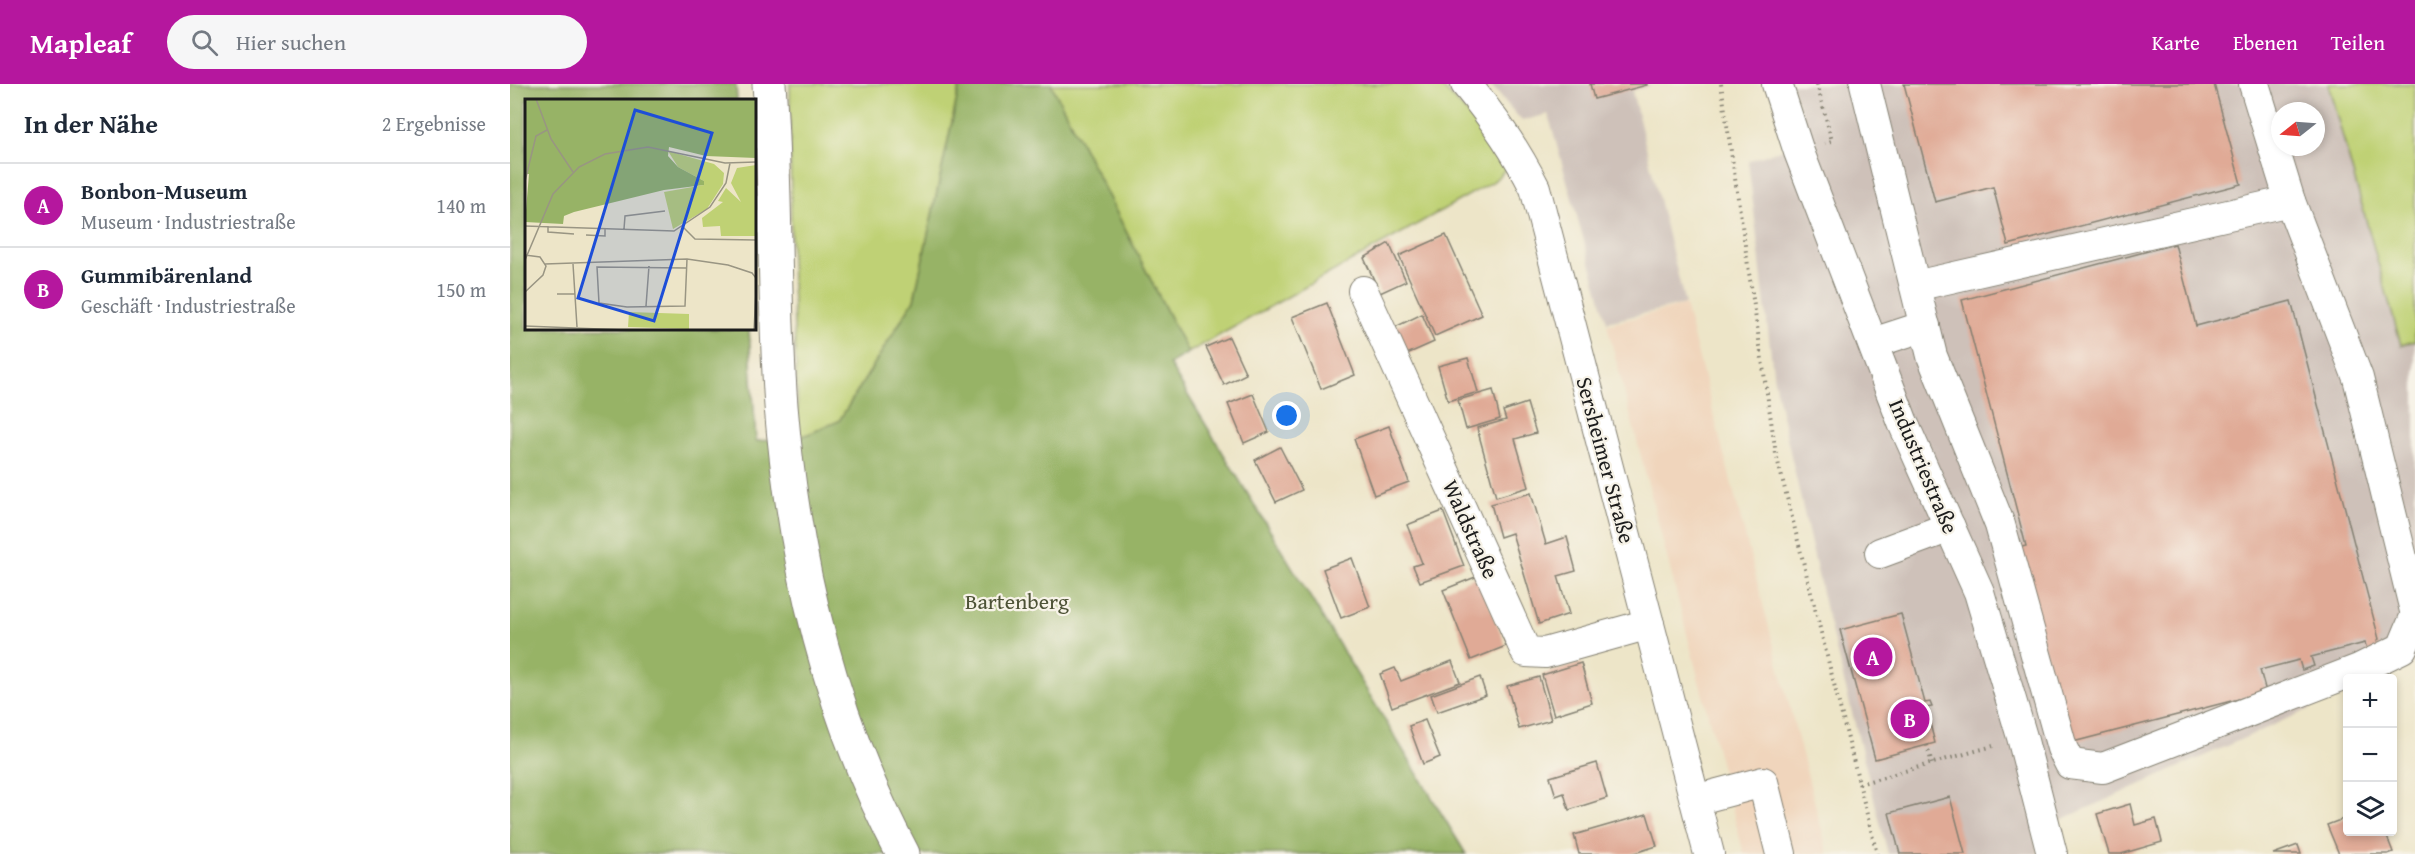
<!DOCTYPE html>
<html lang="de">
<head>
<meta charset="utf-8">
<style>
	body { margin:0; font-family:"Gentium Book Plus",serif; background:#f6f6f7; color:#1f2937 }
	.controls { position:absolute; right:18px; bottom:18px; display:grid; overflow:hidden; border-radius:6px; box-shadow:0 3px 9px #0003 }
	.controls button { width:54px; height:54px; display:grid; place-items:center; padding:0; border:0; border-bottom:2px solid #e0e1e3; background:#fff; color:#1f2937; font:30px sans-serif }
	.compass { position:absolute; left:1761px; top:18px; width:54px; height:54px; border-radius:50%; background:#fff; box-shadow:0 3px 9px #0003; rotate:253deg }
	.you { position:absolute; left:777px; top:332px; width:21px; height:21px; margin:-15px; border:4px solid #fff; border-radius:50%; background:#1a73e8; box-shadow:0 0 0 9px #1a73e833 }
	.badge { display:grid; place-items:center; width:39px; height:39px; border-radius:50%; background:#b5179e; color:#fff; font-size:20px; font-weight:700 }
	.pin { position:absolute; translate:-50% -50%; border:3px solid #fff; box-shadow:0 2px 6px #0006 }
	.list { margin:0; padding:0; list-style:none }
	h2 { display:flex; justify-content:space-between; align-items:center; height:78px; margin:0; padding:0 24px; font-size:26px }
	h2 small { font-size:20px; font-weight:400; color:#747a83 }
	.list li { display:grid; grid-template-columns:39px 1fr auto; gap:18px; align-items:center; box-sizing:border-box; height:84px; padding:0 24px; border-top:2px solid #e0e1e3 }
	.list b { display:block; font-size:22px; white-space:nowrap }
	.list p { margin:0; font-size:20px; white-space:nowrap; color:#747a83 }
	.list em { font-size:20px; font-style:normal; color:#747a83 }
	.icon { flex:none; width:33px; height:33px; fill:none; stroke:currentColor; stroke-width:2; stroke-linecap:round; stroke-linejoin:round }
	.map { position:relative; flex:none; width:1905px; height:770px; overflow:hidden }
	header { display:flex; align-items:center; gap:36px; box-sizing:border-box; height:84px; padding:0 30px; background:#b5179e; color:#fff }
	header strong { font-size:28px }
	nav { display:flex; gap:33px; margin-inline-start:auto; font-size:21px }
	.search { width:420px; height:54px; background:#f6f6f7; display:flex; align-items:center; gap:15px; box-sizing:border-box; padding:0 21px; border-radius:33px; color:#747a83; font-size:22px }
	main { display:flex }
	aside { flex:1; background:#fff }
	.map>svg:first-child { display:block }
</style>
</head>
<body>
<header>
<strong>Mapleaf</strong>
<div class="search"><svg class="icon" aria-label="search" viewBox="0 0 24 24"><circle cx="10" cy="10" r="6"/><path d="M15 15l6 6"/></svg>Hier suchen</div>
<nav><a>Karte</a><a>Ebenen</a><a>Teilen</a></nav>
</header>
<main>
<aside>
<h2>In der Nähe<small>2 Ergebnisse</small></h2>
<ul class="list">
<li><span class="badge">A</span><div><b>Bonbon-Museum</b><p>Museum · Industriestraße</p></div><em>140 m</em></li>
<li><span class="badge">B</span><div><b>Gummibärenland</b><p>Geschäft · Industriestraße</p></div><em>150 m</em></li>
</ul>
</aside>
<div class="map">
<svg width="1905" height="770" viewBox="0 0 1905 770">
	<rect width="100%" height="100%" fill="#f7f3e8"/>
	<filter id="ink" filterUnits="userSpaceOnUse"><feTurbulence type="fractalNoise" baseFrequency=".0167" numOctaves="2"/><feDisplacementMap in="SourceGraphic" scale="12" xChannelSelector="R" yChannelSelector="G"/><feConvolveMatrix kernelMatrix="1 2 1 2 8 2 1 2 1" color-interpolation-filters="sRGB"/></filter>
	<filter id="wash" filterUnits="userSpaceOnUse"><feTurbulence type="fractalNoise" baseFrequency=".008" numOctaves="4" result="noise"/><feDisplacementMap in="SourceGraphic" scale="24" xChannelSelector="R" yChannelSelector="G"/><feGaussianBlur stdDeviation="1.35" result="paint"/><feColorMatrix in="noise" values="0 0 0 0 0 0 0 0 0 0 0 0 0 0 0 0 0 1.4 0 .05"/><feComposite in="paint" operator="in"/></filter>
	<g filter="url(#wash)">
		<rect width="100%" height="100%" fill="#ede5c8"/>
		<polygon fill="#f0d5bc" points="1175,221 1318,770 1234,770 1097,241"/>
		<g fill="#cec1b9" fill-rule="evenodd">
			<polygon points="980,0 1144,0 1122,7 1175,220 1097,238 1038,30 1012,37"/>
			<path d="M1281 0H1905V578L1868 594H1838L1837 608 1524 748 1529 770H1378L1316 526 1264 296 1238 77 1300 56ZM1770 27H1806V63H1770Z"/>
		</g>
		<g fill="#bfd174" stroke="#6e7648" stroke-width="1.5">
			<polygon points="280,0 450,0 404,216 329,337 289,354 281,174"/>
			<polygon points="541,0 929,0 958,30 996,85 984,97 678,269"/>
			<polygon points="1818,0 1905,0 1905,257 1891,261"/>
		</g>
		<polygon fill="#97b366" stroke="#5a6841" stroke-width="1.5" points="0,0 226,0 227,16 16,16 16,244 239,245 246,357 289,354 329,337 404,216 450,0 541,0 678,269 659,280 956,770 0,770"/>
		<g id="blocks">
			<g fill="#e0aa96">
				<polygon points="1080,0 1137,0 1137,1 1084,15"/>
				<polygon points="1394,0 1704,0 1731,100 1498,161 1483,103 1425,118"/>
				<polygon points="936,151 972,231 925,252 889,172"/>
				<polygon points="879,159 896,197 870,209 854,174"/>
				<polygon points="1665,160 1686,242 1781,217 1869,555 1867,556 1869,565 1858,568 1855,559 1801,573 1804,582 1792,586 1789,576 1750,586 1756,608 1559,659 1508,464 1516,462 1452,216"/>
				<polygon points="817,219 845,291 811,305 782,233"/>
				<polygon points="912,230 924,258 897,270 885,243"/>
				<polygon points="719,253 736,290 714,301 696,263"/>
				<polygon points="958,274 968,308 938,317 928,282"/>
				<polygon points="983,306 990,335 956,345 948,316"/>
				<polygon points="743,310 759,348 734,359 718,320"/>
				<polygon points="1017,319 1026,349 1005,355 1019,403 986,413 967,344 996,336 993,327"/>
				<polygon points="879,342 899,398 864,411 844,355"/>
				<polygon points="770,363 792,406 766,418 745,376"/>
				<polygon points="1021,409 1036,460 1057,453 1066,487 1048,492 1059,530 1029,540 1002,449 990,453 981,420"/>
				<polygon points="933,427 954,482 910,498 903,482 912,479 897,441"/>
				<polygon points="842,474 860,523 831,534 813,485"/>
				<polygon points="968,492 996,562 961,576 933,506"/>
				<polygon points="1391,530 1415,619 1420,618 1422,623 1416,624 1425,659 1365,675 1330,546"/>
				<polygon points="942,577 950,598 882,623 870,590 885,584 891,597"/>
				<polygon points="1071,579 1082,619 1044,631 1032,591"/>
				<polygon points="970,593 976,611 927,628 921,611"/>
				<polygon points="1029,593 1041,636 1009,645 997,602"/>
				<polygon points="915,636 930,673 913,680 899,642"/>
				<polygon points="1087,679 1097,714 1059,726 1054,709 1046,712 1040,693"/>
				<polygon points="1440,713 1455,770 1390,770 1379,729"/>
				<polygon points="1620,720 1625,741 1646,735 1652,758 1611,770 1599,770 1587,730"/>
				<polygon points="1137,730 1147,762 1121,770 1069,770 1064,751"/>
				<polygon points="1838,733 1838,748 1875,748 1883,768 1878,770 1829,770 1817,741"/>
				<polygon points="1788,761 1791,770 1763,770"/>
			</g>
		</g>
	</g>
	<g filter="url(#ink)">
		<use href="#blocks" fill-opacity="0" stroke="#848072" stroke-width="1.5"/>
		<g fill="none" stroke-linecap="round" stroke-linejoin="round">
			<g stroke="#848072" stroke-width="32">
				<g id="minor">
					<path d="M956 0C983 33 1006 66 1025 104L1199 770"/>
					<polyline points="1267,0 1289,68 1393,339 1469,508 1512,653 1542,770"/>
					<polyline points="1355,0 1422,272 1490,441 1552,664 1560,680 1593,684 1849,585 1892,564 1905,533"/>
					<polyline points="1744,0 1780,117 1848,294 1905,527"/>
					<polyline points="1405,202 1780,117"/>
					<polyline points="853,207 1016,568 1035,569 1139,540"/>
					<polyline points="1363,259 1415,242"/>
					<polyline points="1370,469 1440,443"/>
					<polyline points="1185,716 1253,698 1271,770"/>
				</g>
			</g>
			<g stroke="#848072" stroke-width="35">
				<path id="major" d="M259 0C267 107 263 215 271 322 284 478 319 631 393 770"/>
			</g>
			<g stroke="#848072" stroke-width="4" stroke-dasharray="1.5 4.5" stroke-linecap="butt">
				<polyline points="1211,0 1266,370 1367,770"/>
				<polyline points="1307,0 1322,57 1315,59"/>
				<polyline points="1417,661 1422,680"/>
				<polyline points="1349,700 1483,662"/>
			</g>
			<use href="#minor" stroke="#fff" stroke-width="30"/>
			<use href="#major" stroke="#fff" stroke-width="33"/>
		</g>
	</g>
	<g text-anchor="middle" stroke-width="4.5" stroke-linejoin="round" paint-order="stroke">
		<g font-size="22" fill="#1c1c1c" stroke="#f7f3e8">
			<text transform="translate(1096 376) rotate(75)" y="8">Sersheimer Straße</text>
			<text transform="translate(1414 382) rotate(67)" y="8">Industriestraße</text>
			<text transform="translate(961 445) rotate(66)" y="8">Waldstraße</text>
		</g>
		<g font-size="22" fill="#4d5236" stroke="#f7f3e8">
			<text x="507" y="525">Bartenberg</text>
		</g>
	</g>
	<g transform="translate(15 15)">
		<rect width="231" height="231" fill="#ede5c8"/>
		<path d="M143 52 189 65 199 74 198 85 182 110 148 130 139 93 179 86V82L153 68ZM231 66V137H196L195 127 178 128 177 119 198 103 193 102 201 89 216 103 206 84 212 69ZM104 213 164 215V230L103 228Z" fill="#bfd174"/>
		<path d="M0 0H231V59L181 57 144 48 143 57 153 68 179 82V86L139 91 49 113 39 117 38 125 0 123 4 75H0Z" fill="#97b366"/>
		<path fill="none" stroke="#999583" stroke-width="1.5" d="M11 0 26 40 48 73M0 82 11 37 22 31M0 127 149 132 185 108 201 84 205 64M23 127V133L49 135M158 128 170 140 231 141M99 130 100 117 140 112M61 136 80 137V130M0 161 28 95 54 68 80 55 123 48 200 64 231 63M20 165 162 160 203 166 227 174 231 179M48 165 52 228M161 169 72 168 74 204 102 208 160 207 162 160M0 193 18 176 21 167 15 158 0 156M32 195H50M121 207 124 167M0 227 100 231M229 231 231 193"/>
		<path fill="#1d4ed8" fill-opacity="0.15" stroke="#1d4ed8" stroke-width="3" d="M110 11 187 34 129 222 53 199Z"/>
		<rect width="231" height="231" fill="none" stroke="#1c1c1c" stroke-width="3"/>
	</g>
</svg>
<div class="controls">
<button>+</button>
<button>−</button>
<button><svg class="icon" aria-label="layers" viewBox="0 0 24 24"><path d="M12 4l9 5-9 5-9-5zM3 14l9 5 9-5"/></svg></button>
</div>
<svg class="compass" viewBox="-18 -18 36 36"><path d="M0-13l5 13h-10z" fill="#e53935"/><path d="M0 13l5-13h-10z" fill="#747a83"/></svg>
<div class="you"></div>
<div class="pin badge" style="left:1363px;top:573px">A</div>
<div class="pin badge" style="left:1400px;top:635px">B</div>
</div>
</main>
</body>
</html>
